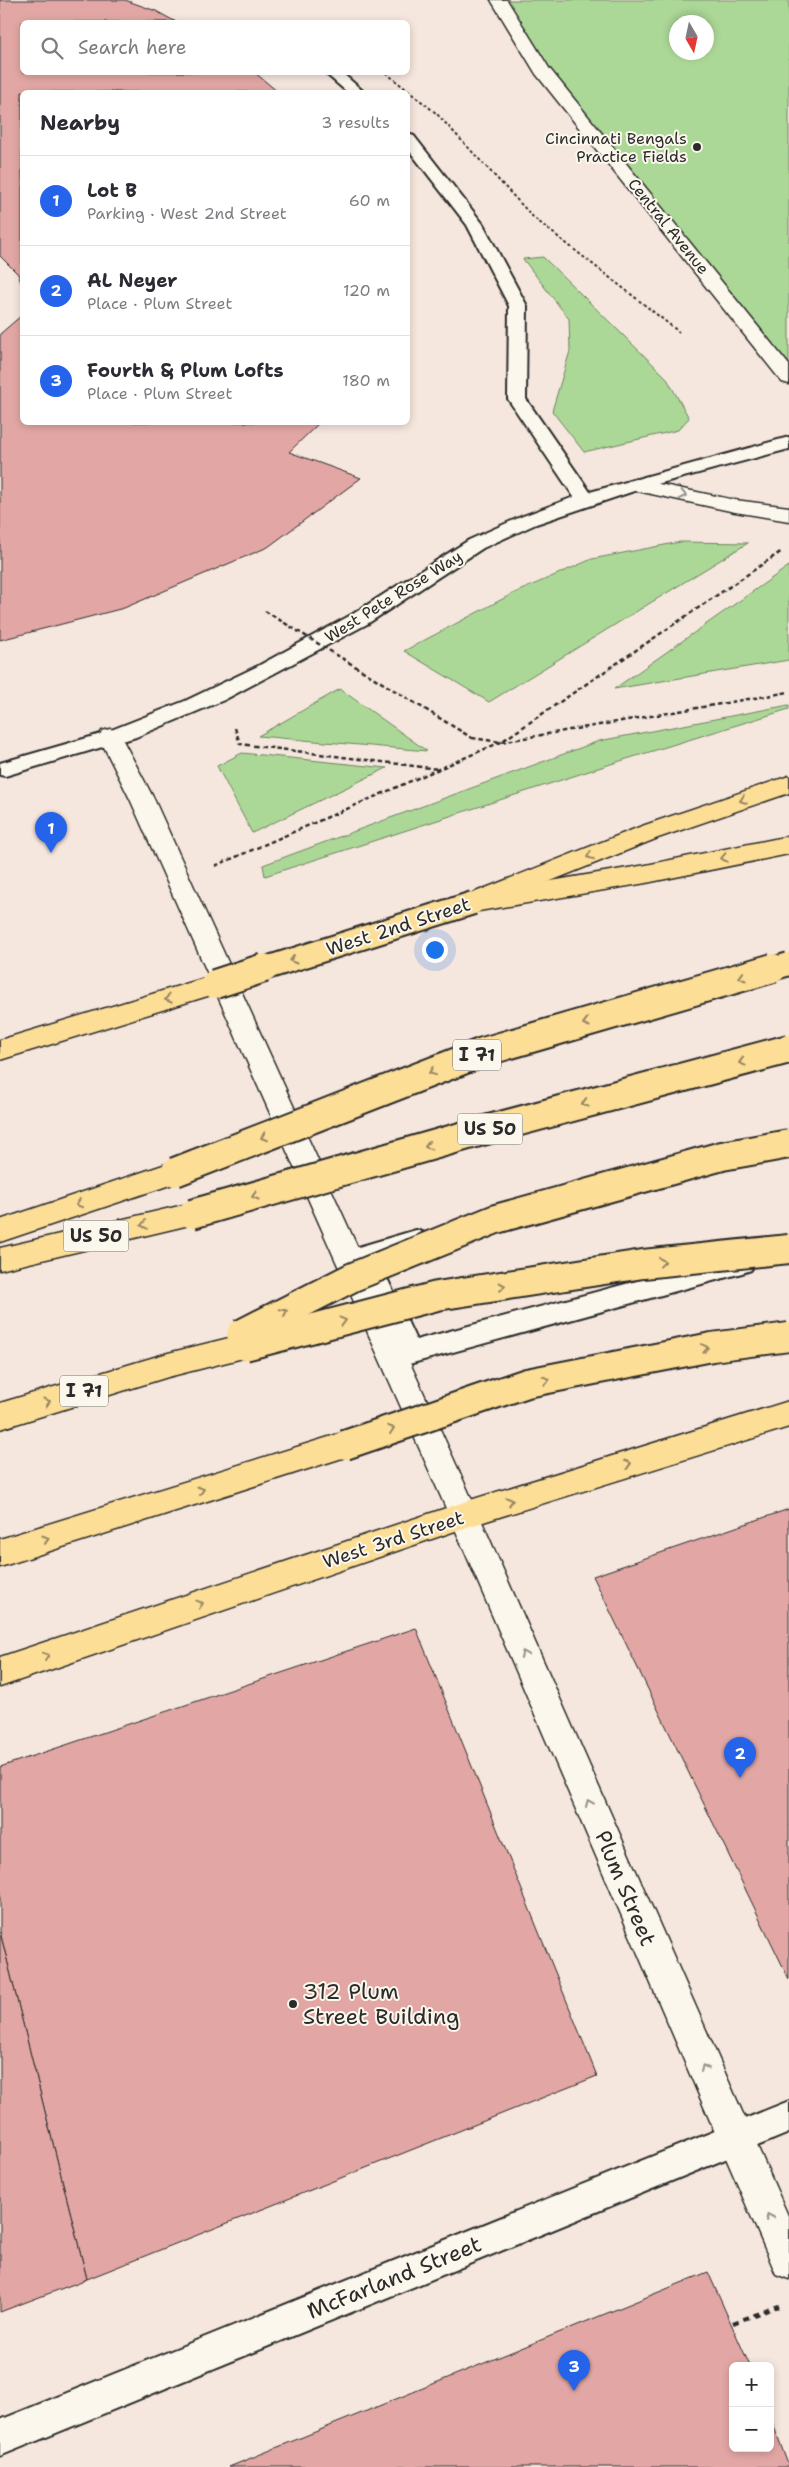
<!DOCTYPE html>
<html lang="en">
<head>
<meta charset="utf-8">
<style>
	body { margin:0; font-family:"Shantell Sans",sans-serif; background:#f7f7f7; color:#2b2b33 }
	.controls { position:absolute; right:15px; bottom:15px; display:grid; overflow:hidden; border-radius:8px; box-shadow:0 2px 8px #0003 }
	.controls button { width:45px; height:45px; display:grid; place-items:center; padding:0; border:0; border-bottom:1px solid #e1e1e2; background:#fff; color:#2b2b33; font:25px sans-serif }
	.compass { position:absolute; left:669px; top:15px; width:45px; height:45px; border-radius:50%; background:#fff; box-shadow:0 2px 8px #0003; rotate:171deg }
	.you { position:absolute; left:434px; top:949px; width:18px; height:18px; margin:-12px; border:4px solid #fff; border-radius:50%; background:#1a73e8; box-shadow:0 0 0 8px #1a73e833 }
	.badge { display:grid; place-items:center; width:32px; height:32px; border-radius:50%; background:#2563eb; color:#fff; font-size:16px; font-weight:700 }
	.pin { position:absolute; translate:-50% -41px; filter:drop-shadow(0 1px 2px #0008) }
	.pin::after { content:''; position:absolute; top:26px; width:18px; height:15px; background:inherit; clip-path:polygon(0 0,100% 0,50% 100%) }
	.list { margin:0; padding:0; list-style:none }
	h2 { display:flex; justify-content:space-between; align-items:center; height:65px; margin:0; padding:0 20px; font-size:21px }
	h2 small { font-size:16px; font-weight:400; color:#7c7c81 }
	.list li { display:grid; grid-template-columns:32px 1fr auto; gap:15px; align-items:center; box-sizing:border-box; height:90px; padding:0 20px; border-top:1px solid #e1e1e2 }
	.list b { display:block; font-size:19px; white-space:nowrap }
	.list p { margin:0; font-size:16px; white-space:nowrap; color:#7c7c81 }
	.list em { font-size:16px; font-style:normal; color:#7c7c81 }
	.icon { flex:none; width:28px; height:28px; fill:none; stroke:currentColor; stroke-width:2; stroke-linecap:round; stroke-linejoin:round }
	.map { position:relative; flex:none; width:789px; height:2467px; overflow:hidden }
	.search { position:absolute; background:#fff; box-shadow:0 2px 8px #0003; left:20px; top:20px; width:390px; height:55px; display:flex; align-items:center; gap:12px; box-sizing:border-box; padding:0 18px; border-radius:8px; color:#7c7c81; font-size:19px }
	.panel { position:absolute; background:#fff; box-shadow:0 2px 8px #0003; left:20px; top:90px; width:390px; height:335px; border-radius:8px }
	.map>svg:first-child { display:block }
</style>
</head>
<body>
<div class="map">
<svg width="789" height="2467" viewBox="0 0 789 2467">
	<rect width="100%" height="100%" fill="#f6e7de"/>
	<filter id="ink" filterUnits="userSpaceOnUse"><feTurbulence type="fractalNoise" baseFrequency=".02" numOctaves="2"/><feDisplacementMap in="SourceGraphic" scale="10" xChannelSelector="R" yChannelSelector="G"/><feConvolveMatrix kernelMatrix="1 2 1 2 8 2 1 2 1" color-interpolation-filters="sRGB"/></filter>
	<g filter="url(#ink)">
		<g fill="#acd897" stroke="#6c8261" fill-rule="evenodd">
			<path d="M499 0H789V378L542 70ZM676 22H706V52H676Z"/>
			<polygon points="543,257 666,377 689,418 678,430 584,452 552,411 570,351 569,319 523,259"/>
			<polygon points="680,542 748,543 489,702 404,651 512,594 592,559"/>
			<polygon points="789,566 789,660 614,689"/>
			<polygon points="340,689 427,751 258,736"/>
			<polygon points="789,705 789,709 617,762 265,876 263,865 599,741"/>
			<polygon points="242,753 387,768 252,833 217,766"/>
		</g>
		<g fill="#e2a7a4" stroke="#2b2b2b">
			<polygon points="0,0 125,0 156,11 176,22 22,22 22,72 254,72 278,92 22,92 22,285 18,274 0,256"/>
			<polygon points="22,315 22,422 320,422 289,452 361,478 268,547 124,608 0,640 0,334"/>
			<polygon points="789,1509 789,1979 593,1576"/>
			<polygon points="416,1628 597,2076 87,2279 0,1932 0,1767"/>
			<polygon points="0,1932 87,2279 0,2312"/>
			<polygon points="708,2272 750,2366 733,2366 733,2448 770,2448 770,2416 789,2467 229,2467"/>
		</g>
		<g fill="none" stroke-linecap="round" stroke-linejoin="round">
			<g stroke="#2b2b2b" stroke-width="4">
				<g id="service">
					<polygon points="324,72 341,72 364,92 347,92"/>
					<polygon points="408,134 414,136 483,224 527,306 526,399 590,492 789,437 789,449 646,487 536,524 483,548 367,624 224,700 136,737 5,776 0,775 0,763 101,734 185,701 258,666 353,614 469,540 523,516 574,497 508,399 509,306 467,225 408,149"/>
					<polygon points="416,1230 425,1233 429,1240 425,1247 379,1261 416,1340 742,1253 751,1256 755,1263 751,1270 742,1273 409,1364 400,1361 351,1255 355,1248"/>
					<polygon points="789,2101 789,2133 0,2456 0,2420"/>
				</g>
			</g>
			<g stroke="#2b2b2b" stroke-width="3">
				<polygon id="pedestrian" points="110,729 118,731 154,799 479,1515 475,1525 464,1528 453,1525 449,1515 130,799 99,737 102,731"/>
			</g>
			<g stroke="#2b2b2b" stroke-width="3">
				<polygon id="tertiary" points="464,1502 475,1505 479,1515 789,2218 789,2279 776,2274 449,1515 453,1505"/>
			</g>
			<g stroke="#2b2b2b" stroke-width="3">
				<g id="secondary">
					<polygon points="491,0 507,0 549,68 789,365 789,384 782,382 536,74"/>
					<polygon points="635,479 735,500 789,507 789,521 735,512 628,489 625,485 628,481"/>
				</g>
			</g>
			<g stroke="#2b2b2b" stroke-width="3">
				<g id="primary">
					<polygon points="789,776 789,793 658,838 486,907 477,910 468,907 465,901 468,895 642,826"/>
					<polygon points="215,975 224,977 228,984 224,991 0,1060 0,1040"/>
					<polygon points="789,1401 789,1427 464,1528 0,1687 0,1657 464,1502"/>
				</g>
			</g>
			<g stroke="#2b2b2b" stroke-width="3">
				<g id="motorway">
					<polygon points="789,836 789,854 646,883 473,912 464,909 461,903 464,897 473,894 646,865"/>
					<polygon points="175,1161 185,1164 188,1172 185,1180 0,1242 0,1220"/>
					<polygon points="192,1203 202,1206 206,1214 202,1222 0,1270 0,1248"/>
					<polygon points="245,1334 255,1337 259,1346 255,1355 168,1377 0,1429 0,1403 168,1353"/>
					<polygon points="345,1432 355,1436 360,1445 355,1454 0,1567 0,1539"/>
				</g>
			</g>
			<polyline stroke="#2b2b2b" stroke-width="2" stroke-dasharray="3 2.5" stroke-linecap="butt" points="386,73 436,113 534,218 679,332"/>
			<g stroke="#2b2b2b" stroke-width="2.5" stroke-dasharray="4.5 3" stroke-linecap="butt">
				<polyline points="235,728 240,744 438,769"/>
				<polyline points="472,738 501,742 789,692"/>
				<polyline points="215,866 501,742 782,551"/>
			</g>
			<polyline stroke="#2b2b2b" stroke-width="4" stroke-dasharray="6 5" stroke-linecap="butt" points="733,2323 779,2306"/>
			<use href="#service" fill="#fbf7ec" fill-rule="evenodd"/>
			<use href="#pedestrian" fill="#fbf7ec" fill-rule="evenodd"/>
			<use href="#tertiary" fill="#fbf7ec" fill-rule="evenodd"/>
			<use href="#secondary" fill="#fbf7ec" fill-rule="evenodd"/>
			<use href="#primary" fill="#fdde96" fill-rule="evenodd"/>
			<use href="#motorway" fill="#fdde96" fill-rule="evenodd"/>
			<g stroke="#2b2b2b" stroke-width="26" stroke-linecap="butt">
				<polyline id="primary-bridge-far1" points="260,970 473,903"/>
			</g>
			<g stroke="#2b2b2b" stroke-width="32" stroke-linecap="butt">
				<polyline id="primary-bridge" points="215,984 264,968"/>
			</g>
			<g stroke="#2b2b2b" stroke-width="26" stroke-linecap="butt">
				<polyline id="motorway-bridge-far1" points="769,970 789,964"/>
			</g>
			<g stroke="#2b2b2b" stroke-width="32" stroke-linecap="butt">
				<g id="motorway-bridge">
					<polyline points="175,1172 483,1052 773,968"/>
					<polyline points="192,1214 482,1131 789,1049"/>
					<polyline points="241,1334 353,1277 496,1219 722,1156 789,1144"/>
					<polyline points="245,1346 437,1296 643,1264 789,1249"/>
					<polyline points="345,1445 527,1383 712,1347 789,1337"/>
				</g>
			</g>
			<polyline stroke="#2b2b2b" stroke-width="2.5" stroke-dasharray="4.5 3" stroke-linecap="butt" points="265,611 472,738"/>
			<use href="#primary-bridge-far1" stroke="#fdde96" stroke-width="22"/>
			<use href="#primary-bridge" stroke="#fdde96" stroke-width="28"/>
			<use href="#motorway-bridge-far1" stroke="#fdde96" stroke-width="22"/>
			<use href="#motorway-bridge" stroke="#fdde96" stroke-width="28"/>
		</g>
		<defs><path id="oneway-chevron" d="M-2-3.5L2.5 0L-2 3.5" fill="none" stroke-width="1.6" stroke-linecap="round" stroke-linejoin="round" transform="scale(1.25)"/></defs>
		<g stroke="#93918c">
			<use href="#oneway-chevron" transform="translate(683 495) rotate(12)"/>
			<use href="#oneway-chevron" transform="translate(524 1654) rotate(-113)"/>
			<use href="#oneway-chevron" transform="translate(589 1803) rotate(-113)"/>
			<use href="#oneway-chevron" transform="translate(704 2068) rotate(-114)"/>
			<use href="#oneway-chevron" transform="translate(769 2217) rotate(-114)"/>
		</g>
		<g stroke="#948460">
			<use href="#oneway-chevron" transform="translate(743 800) rotate(161)"/>
			<use href="#oneway-chevron" transform="translate(590 856) rotate(158)"/>
			<use href="#oneway-chevron" transform="translate(724 858) rotate(168)"/>
			<use href="#oneway-chevron" transform="translate(293 960) rotate(163)"/>
			<use href="#oneway-chevron" transform="translate(742 977) rotate(164)"/>
			<use href="#oneway-chevron" transform="translate(168 999) rotate(163)"/>
			<use href="#oneway-chevron" transform="translate(586 1023) rotate(164)"/>
			<use href="#oneway-chevron" transform="translate(742 1062) rotate(165)"/>
			<use href="#oneway-chevron" transform="translate(432 1072) rotate(159)"/>
			<use href="#oneway-chevron" transform="translate(585 1103) rotate(165)"/>
			<use href="#oneway-chevron" transform="translate(264 1137) rotate(159)"/>
			<use href="#oneway-chevron" transform="translate(428 1146) rotate(164)"/>
			<use href="#oneway-chevron" transform="translate(255 1196) rotate(164)"/>
			<use href="#oneway-chevron" transform="translate(79 1204) rotate(161)"/>
			<use href="#oneway-chevron" transform="translate(144 1225) rotate(167)"/>
			<use href="#oneway-chevron" transform="translate(662 1262) rotate(-6)"/>
			<use href="#oneway-chevron" transform="translate(502 1286) rotate(-9)"/>
			<use href="#oneway-chevron" transform="translate(284 1312) rotate(-27)"/>
			<use href="#oneway-chevron" transform="translate(343 1321) rotate(-15)"/>
			<use href="#oneway-chevron" transform="translate(705 1348) rotate(-11)"/>
			<use href="#oneway-chevron" transform="translate(546 1380) rotate(-11)"/>
			<use href="#oneway-chevron" transform="translate(47 1402) rotate(-17)"/>
			<use href="#oneway-chevron" transform="translate(391 1429) rotate(-19)"/>
			<use href="#oneway-chevron" transform="translate(628 1464) rotate(-17)"/>
			<use href="#oneway-chevron" transform="translate(201 1490) rotate(-17)"/>
			<use href="#oneway-chevron" transform="translate(510 1501) rotate(-17)"/>
			<use href="#oneway-chevron" transform="translate(46 1539) rotate(-17)"/>
			<use href="#oneway-chevron" transform="translate(200 1604) rotate(-19)"/>
			<use href="#oneway-chevron" transform="translate(46 1656) rotate(-19)"/>
		</g>
	</g>
	<g fill="#2b2b2b" stroke="#fbf7ec" stroke-width="2">
		<circle cx="697" cy="147" r="5"/>
		<circle cx="293" cy="2004" r="5"/>
	</g>
	<g text-anchor="middle" stroke-width="4" stroke-linejoin="round" paint-order="stroke">
		<g font-size="16" fill="#2b2b2b" stroke="#fbf7ec" text-anchor="end">
			<text x="687" y="144">Cincinnati Bengals<tspan x="687" dy="18">Practice Fields</tspan></text>
		</g>
		<g font-size="16" fill="#2b2b2b" stroke="#fbf7ec">
			<text transform="translate(669 226) rotate(51)" y="6">Central Avenue</text>
			<text transform="translate(393 596) rotate(-32)" y="6">West Pete Rose Way</text>
		</g>
		<g fill="#fbf7ec" stroke="#696865" stroke-width="1">
			<rect x="453" y="1039.5" width="48" height="31" rx="4"/>
			<rect x="457.5" y="1113.5" width="65" height="31" rx="4"/>
			<rect x="63.5" y="1220.5" width="65" height="31" rx="4"/>
			<rect x="60" y="1375.5" width="48" height="31" rx="4"/>
		</g>
		<g font-size="18" font-weight="bold" fill="#2b2b2b">
			<text x="477" y="1061">I 71</text>
			<text x="490" y="1135">US 50</text>
			<text x="96" y="1242">US 50</text>
			<text x="84" y="1397">I 71</text>
		</g>
		<g font-size="19" fill="#2b2b2b" stroke="#fbf7ec">
			<text transform="translate(398 926) rotate(-18)" y="7">West 2nd Street</text>
			<text transform="translate(393 1539) rotate(-18)" y="7">West 3rd Street</text>
		</g>
		<g font-size="22" fill="#2b2b2b" stroke="#fbf7ec">
			<text transform="translate(626 1888) rotate(67)" y="8">Plum Street</text>
			<text transform="translate(394 2277) rotate(-22)" y="8">McFarland Street</text>
		</g>
		<g font-size="22" fill="#2b2b2b" stroke="#fbf7ec" text-anchor="start">
			<text x="303" y="1999">312 Plum<tspan x="303" dy="25">Street Building</tspan></text>
		</g>
	</g>
</svg>
<div class="controls">
<button>+</button>
<button>−</button>
</div>
<svg class="compass" viewBox="-18 -18 36 36"><path d="M0-13l5 13h-10z" fill="#e53935"/><path d="M0 13l5-13h-10z" fill="#7c7c81"/></svg>
<div class="you"></div>
<div class="pin badge" style="left:51px;top:853px">1</div>
<div class="pin badge" style="left:740px;top:1778px">2</div>
<div class="pin badge" style="left:574px;top:2391px">3</div>
<div class="search"><svg class="icon" aria-label="search" viewBox="0 0 24 24"><circle cx="10" cy="10" r="6"/><path d="M15 15l6 6"/></svg>Search here</div>
<section class="panel">
<h2>Nearby<small>3 results</small></h2>
<ul class="list">
<li><span class="badge">1</span><div><b>Lot B</b><p>Parking · West 2nd Street</p></div><em>60 m</em></li>
<li><span class="badge">2</span><div><b>AL Neyer</b><p>Place · Plum Street</p></div><em>120 m</em></li>
<li><span class="badge">3</span><div><b>Fourth &amp; Plum Lofts</b><p>Place · Plum Street</p></div><em>180 m</em></li>
</ul>
</section>
</div>
</body>
</html>
